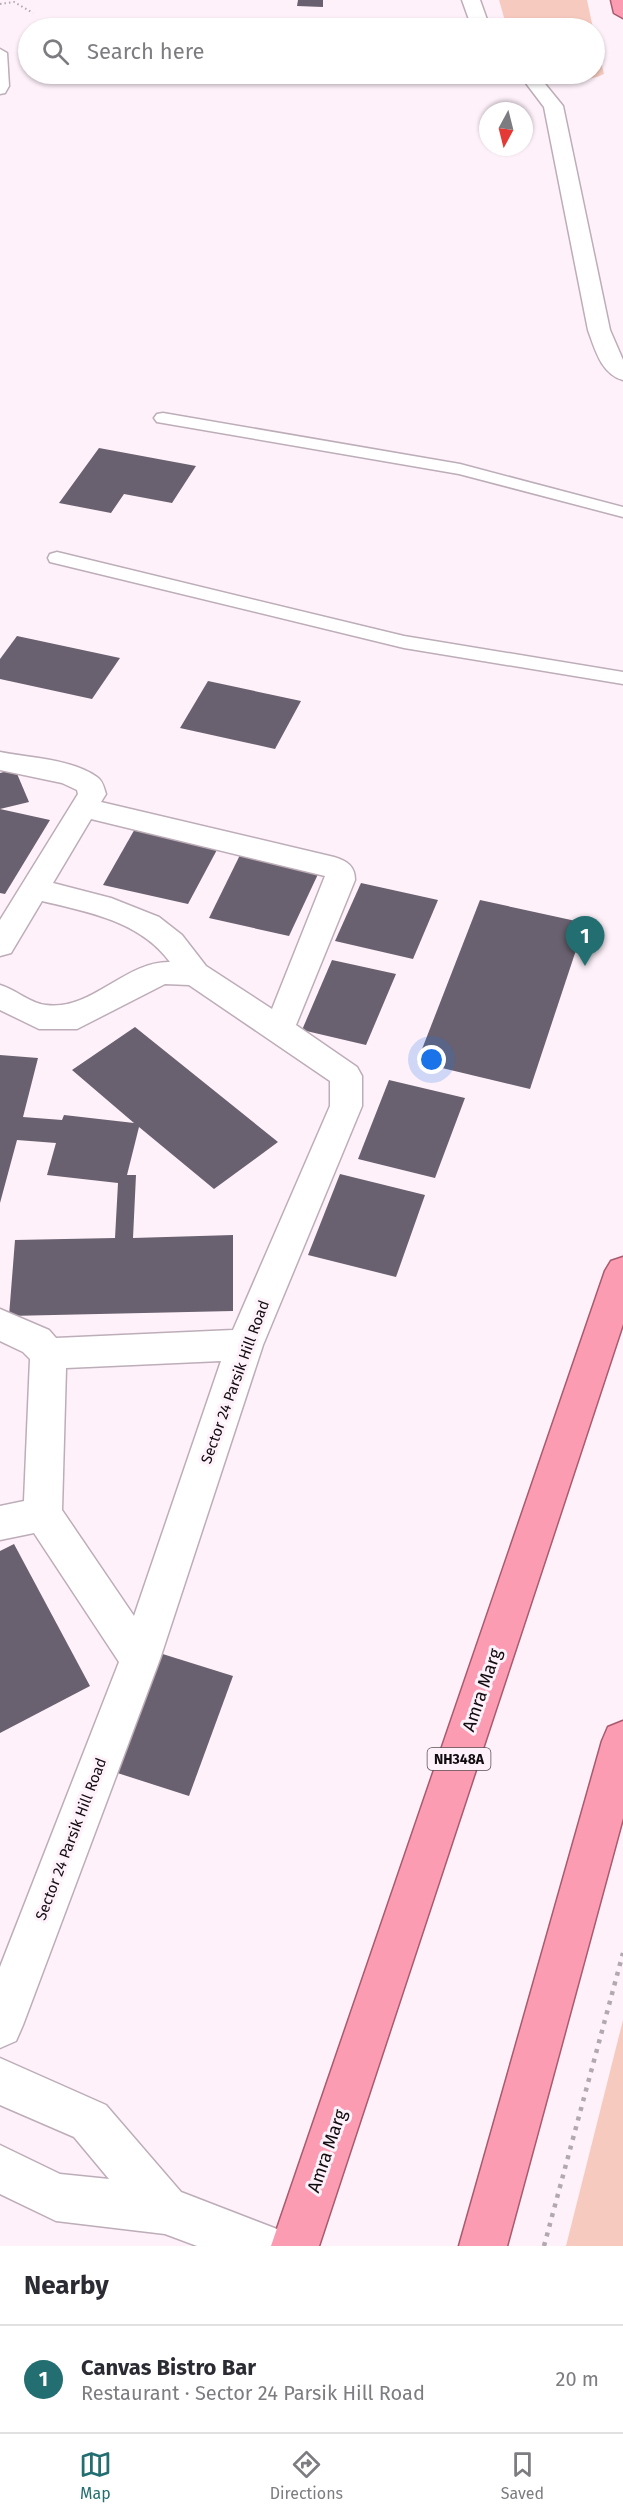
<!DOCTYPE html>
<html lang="en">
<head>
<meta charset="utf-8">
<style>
	body { margin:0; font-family:"Fira Sans",sans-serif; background:#f2f2f3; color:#2b2b33 }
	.compass { position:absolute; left:479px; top:102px; width:54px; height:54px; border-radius:50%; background:#fff; box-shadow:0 2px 4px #0004; rotate:187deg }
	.you { position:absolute; left:432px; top:1060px; width:21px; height:21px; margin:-15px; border:4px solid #fff; border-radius:50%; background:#1a73e8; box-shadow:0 0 0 9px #1a73e833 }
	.badge { display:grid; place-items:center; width:39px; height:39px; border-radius:50%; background:#236e70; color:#fff; font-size:20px; font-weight:700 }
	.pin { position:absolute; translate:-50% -50px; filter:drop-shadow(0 2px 3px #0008) }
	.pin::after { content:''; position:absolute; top:32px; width:21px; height:18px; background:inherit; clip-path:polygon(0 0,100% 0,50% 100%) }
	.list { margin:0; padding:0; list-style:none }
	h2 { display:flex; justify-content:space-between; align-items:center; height:78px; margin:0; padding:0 24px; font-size:26px }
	h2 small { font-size:20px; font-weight:400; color:#7c7c81 }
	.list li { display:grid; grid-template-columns:39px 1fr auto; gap:18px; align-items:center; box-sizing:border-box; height:108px; padding:0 24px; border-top:2px solid #e1e1e2 }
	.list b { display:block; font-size:22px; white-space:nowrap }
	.list p { margin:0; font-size:20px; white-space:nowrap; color:#7c7c81 }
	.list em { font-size:20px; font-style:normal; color:#7c7c81 }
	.icon { flex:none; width:33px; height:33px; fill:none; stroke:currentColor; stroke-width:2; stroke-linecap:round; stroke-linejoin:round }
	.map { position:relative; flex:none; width:623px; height:2246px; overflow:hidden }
	.search { position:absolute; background:#fff; box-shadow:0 2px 4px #0004; left:18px; right:18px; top:18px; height:66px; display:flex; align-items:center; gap:15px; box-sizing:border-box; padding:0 21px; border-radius:33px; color:#7c7c81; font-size:22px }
	.sheet { height:186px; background:#fff }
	nav { display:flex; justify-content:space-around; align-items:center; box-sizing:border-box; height:84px; border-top:2px solid #e1e1e2; background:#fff; font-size:16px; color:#7c7c81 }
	nav a { display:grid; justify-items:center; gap:3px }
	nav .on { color:#236e70 }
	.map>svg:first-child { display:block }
</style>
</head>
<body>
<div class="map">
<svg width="623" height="2246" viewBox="0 0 623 2246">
	<rect width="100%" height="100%" fill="#fef1fa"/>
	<g fill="#f7cabf">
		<polygon points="499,0 587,0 593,28 507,28"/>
		<path d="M595 35 604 74C587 82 574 80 557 74H594Z"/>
		<polygon points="623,2020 623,2246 566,2246"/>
	</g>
	<g fill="#69616f">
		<polygon points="298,0 323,0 323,7 297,6"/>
		<polygon points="99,448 196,466 172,503 124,494 111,513 59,503"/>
		<polygon points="17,636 120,658 92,699 0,679 0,659"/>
		<polygon points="208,681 301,701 275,749 180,728"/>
		<polygon points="15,769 29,802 0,809 0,773"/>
		<polygon points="0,809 50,820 5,894 0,893"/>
		<polygon points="136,827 219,846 188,904 103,885"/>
		<polygon points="240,855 319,872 289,936 209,918"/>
		<polygon points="361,883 438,900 413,959 335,941"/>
		<polygon points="480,900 585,923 530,1089 417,1062"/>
		<polygon points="332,960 396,974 366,1045 302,1030"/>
		<polygon points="135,1027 278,1142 214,1189 139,1127 127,1175 136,1175 133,1238 233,1235 233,1311 9,1316 15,1240 115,1238 118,1183 47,1175 56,1143 17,1140 0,1203 0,1055 38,1058 23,1117 62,1120 64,1115 134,1123 72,1070"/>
		<polygon points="389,1080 465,1098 435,1178 358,1159"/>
		<polygon points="340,1174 425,1195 396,1277 308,1255"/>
		<polygon points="14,1544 90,1686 0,1733 0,1551"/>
		<polygon points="153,1651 233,1676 189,1796 105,1769"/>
	</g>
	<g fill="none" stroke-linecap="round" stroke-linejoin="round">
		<g stroke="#bdadb8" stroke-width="3">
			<g id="service">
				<polygon points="0,49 7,53 9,86 5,93 0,94"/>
				<polygon points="163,413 460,464 623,507 623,517 459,474 157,422 154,418 157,414"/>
				<polygon points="57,552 404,636 623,672 623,684 404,648 50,562 48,558 50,554"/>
			</g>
		</g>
		<g stroke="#bdadb8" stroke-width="3">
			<g id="minor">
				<path d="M0 752C30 758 72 759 97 777 103 781 104 788 106 794L101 802 334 857C347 861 355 866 355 880L296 1025 357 1067 362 1076V1106L263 1345 160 1659 23 2025 16 2041 0 2048V1967L119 1662 34 1533 0 1540V1506L24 1501 30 1359 23 1352 0 1341V1309L49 1330 56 1338 233 1330 330 1106V1081L189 985 165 984 77 1029H39L0 1010V985C15 989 31 1004 46 1005 92 1011 125 961 170 962 140 921 88 912 42 901L11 953 0 956V920L78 794 77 790 62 783 0 770ZM91 819 325 876 272 1009 206 966 182 935 159 917 111 898 53 883ZM221 1361 134 1616 62 1510 66 1368Z"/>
				<polygon points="0,2058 106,2105 181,2192 277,2229 284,2246 197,2246 165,2234 56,2221 0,2194 0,2145 60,2174 109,2179 74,2137 0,2105"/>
			</g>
		</g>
		<g stroke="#bdadb8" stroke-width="3">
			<g id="tertiary">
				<polygon points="462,0 480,0 490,28 472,28"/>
				<path d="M519 74H537L563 106 610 330 623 360V380C601 374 595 349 588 330L544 107Z"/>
			</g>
		</g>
		<g stroke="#a95a6d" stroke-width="3">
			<g id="trunk">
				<polygon points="611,0 623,0 623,18 614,13"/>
				<polygon points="623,1257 623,1324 319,2246 271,2246 605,1271 611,1261"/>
				<polygon points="623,1721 623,1818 507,2246 459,2246 602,1741 608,1727"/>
			</g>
		</g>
		<polyline stroke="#b2a8af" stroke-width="2" stroke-dasharray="1.5 3" stroke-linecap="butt" points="0,4 14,2 33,13"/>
		<polyline stroke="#b2a8af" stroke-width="4.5" stroke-dasharray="4 6" stroke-linecap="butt" points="544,2246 623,1953"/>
		<use href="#service" fill="#fff" fill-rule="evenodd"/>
		<use href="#minor" fill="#fff" fill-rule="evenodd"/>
		<use href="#tertiary" fill="#fff" fill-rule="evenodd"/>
		<use href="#trunk" fill="#fc9cb3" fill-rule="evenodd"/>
	</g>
	<g text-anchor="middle" stroke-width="6" stroke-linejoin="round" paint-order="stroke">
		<rect fill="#fef1fa" stroke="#585156" stroke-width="1.5" x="427.5" y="1748" width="63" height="22" rx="4.5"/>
		<g font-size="14" font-weight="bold" fill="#110c0f">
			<text x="459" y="1764">NH348A</text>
		</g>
		<g font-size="15" fill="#110c0f" stroke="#fef1fa">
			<text transform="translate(235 1382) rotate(-70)" y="5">Sector 24 Parsik Hill Road</text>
			<text transform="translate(71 1839) rotate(-69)" y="5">Sector 24 Parsik Hill Road</text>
		</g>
		<g font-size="18" fill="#110c0f" stroke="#fef1fa">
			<text transform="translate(482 1690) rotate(-71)" y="6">Amra Marg</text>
			<text transform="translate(327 2151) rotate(-71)" y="6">Amra Marg</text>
		</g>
	</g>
</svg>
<svg class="compass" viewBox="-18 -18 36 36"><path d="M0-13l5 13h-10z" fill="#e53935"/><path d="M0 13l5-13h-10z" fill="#7c7c81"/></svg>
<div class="you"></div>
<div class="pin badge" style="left:585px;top:966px">1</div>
<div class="search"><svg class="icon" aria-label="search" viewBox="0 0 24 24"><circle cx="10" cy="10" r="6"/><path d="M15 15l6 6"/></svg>Search here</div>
</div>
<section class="sheet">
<h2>Nearby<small></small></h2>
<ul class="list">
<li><span class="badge">1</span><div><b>Canvas Bistro Bar</b><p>Restaurant · Sector 24 Parsik Hill Road</p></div><em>20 m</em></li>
</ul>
</section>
<nav>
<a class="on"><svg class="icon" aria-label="map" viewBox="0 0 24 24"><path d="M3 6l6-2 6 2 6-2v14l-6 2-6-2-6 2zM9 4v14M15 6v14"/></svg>Map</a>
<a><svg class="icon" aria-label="directions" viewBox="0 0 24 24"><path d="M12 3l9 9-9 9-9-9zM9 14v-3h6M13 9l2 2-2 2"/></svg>Directions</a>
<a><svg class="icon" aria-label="saved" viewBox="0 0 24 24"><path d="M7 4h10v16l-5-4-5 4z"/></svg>Saved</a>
</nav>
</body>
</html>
